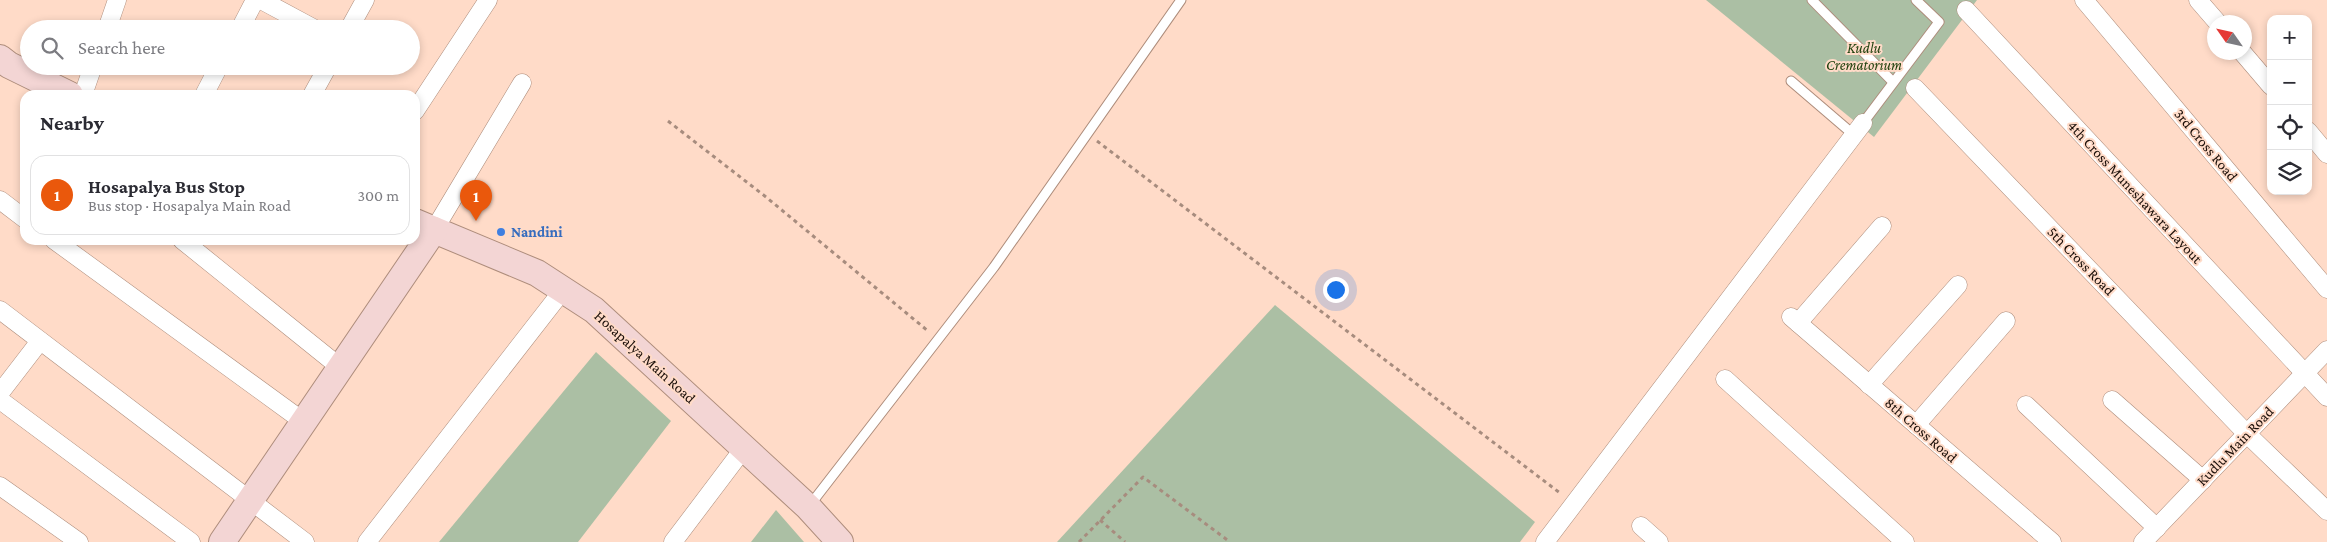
<!DOCTYPE html>
<html lang="en">
<head>
<meta charset="utf-8">
<style>
	body { margin:0; font-family:"Crimson Pro",serif; background:#f7f7f7; color:#2b2b33 }
	.controls { position:absolute; right:15px; top:15px; display:grid; overflow:hidden; border-radius:10px; box-shadow:0 2px 8px #0003 }
	.controls button { width:45px; height:45px; display:grid; place-items:center; padding:0; border:0; border-bottom:1px solid #e1e1e2; background:#fff; color:#2b2b33; font:25px sans-serif }
	.compass { position:absolute; left:2207px; top:15px; width:45px; height:45px; border-radius:50%; background:#fff; box-shadow:0 2px 8px #0003; rotate:304deg }
	.you { position:absolute; left:1335px; top:289px; width:18px; height:18px; margin:-12px; border:4px solid #fff; border-radius:50%; background:#1a73e8; box-shadow:0 0 0 8px #1a73e833 }
	.badge { display:grid; place-items:center; width:32px; height:32px; border-radius:50%; background:#ea580c; color:#fff; font-size:16px; font-weight:700 }
	.pin { position:absolute; translate:-50% -41px; filter:drop-shadow(0 1px 2px #0008) }
	.pin::after { content:''; position:absolute; top:26px; width:18px; height:15px; background:inherit; clip-path:polygon(0 0,100% 0,50% 100%) }
	.list { margin:0; padding:0; list-style:none }
	h2 { display:flex; justify-content:space-between; align-items:center; height:65px; margin:0; padding:0 20px; font-size:21px }
	h2 small { font-size:16px; font-weight:400; color:#7c7c81 }
	.list li { display:grid; grid-template-columns:32px 1fr auto; gap:15px; align-items:center; box-sizing:border-box; height:80px; margin:0 10px 10px; padding:0 10px; border:1px solid #e1e1e2; border-radius:15px }
	.list b { display:block; font-size:19px; white-space:nowrap }
	.list p { margin:0; font-size:16px; white-space:nowrap; color:#7c7c81 }
	.list em { font-size:16px; font-style:normal; color:#7c7c81 }
	.icon { flex:none; width:28px; height:28px; fill:none; stroke:currentColor; stroke-width:2; stroke-linecap:round; stroke-linejoin:round }
	.map { position:relative; flex:none; width:2327px; height:542px; overflow:hidden }
	.search { position:absolute; background:#fff; box-shadow:0 2px 8px #0003; left:20px; top:20px; width:400px; height:55px; display:flex; align-items:center; gap:12px; box-sizing:border-box; padding:0 18px; border-radius:28px; color:#7c7c81; font-size:19px }
	.panel { position:absolute; background:#fff; box-shadow:0 2px 8px #0003; left:20px; top:90px; width:400px; height:155px; border-radius:15px }
	.map>svg:first-child { display:block }
</style>
</head>
<body>
<div class="map">
<svg width="2327" height="542" viewBox="0 0 2327 542">
	<rect width="100%" height="100%" fill="#ffdbc8"/>
	<g fill="#abbfa4">
		<polygon points="1706,0 1977,0 1874,137"/>
		<polygon points="1275,305 1535,522 1520,542 1057,542"/>
		<polygon points="596,352 671,421 578,542 439,542"/>
		<polygon points="776,510 804,542 751,542"/>
	</g>
	<g fill="none" stroke-linecap="round" stroke-linejoin="round">
		<g stroke="#ae8d7c" stroke-width="11">
			<g id="lane">
				<polyline points="1812,0 1893,82"/>
				<polyline points="1791,81 1854,135"/>
				<polyline points="1863,123 1939,22 1916,0"/>
				<polyline points="810,505 994,267 1181,0"/>
			</g>
		</g>
		<g stroke="#ae8d7c" stroke-width="19">
			<g id="street">
				<polyline points="261,0 315,29"/>
				<polyline points="2084,0 2327,289"/>
				<polyline points="2198,0 2217,22"/>
				<polyline points="1966,10 2327,397"/>
				<polyline points="107,29 117,0"/>
				<polyline points="240,29 255,0"/>
				<polyline points="349,29 365,0"/>
				<polyline points="2242,52 2271,86"/>
				<polyline points="1915,88 2247,434 2327,511"/>
				<polyline points="83,95 93,66"/>
				<polyline points="204,95 219,66"/>
				<polyline points="312,95 328,66"/>
				<polyline points="415,111 488,0"/>
				<polyline points="2308,131 2327,154"/>
				<polyline points="0,200 25,219"/>
				<polyline points="434,230 522,83"/>
				<polyline points="54,240 304,422"/>
				<polyline points="182,240 341,368"/>
				<polyline points="0,310 305,542"/>
				<polyline points="1791,317 2052,542"/>
				<polyline points="1798,323 1882,226"/>
				<polyline points="1725,379 1905,542"/>
				<polyline points="1869,385 1958,285"/>
				<polyline points="0,393 40,341"/>
				<polyline points="0,400 191,542"/>
				<polyline points="2112,400 2203,480"/>
				<polyline points="2026,405 2157,528"/>
				<polyline points="1916,425 2006,321"/>
				<polyline points="0,486 79,542"/>
				<polyline points="1641,526 1659,542"/>
				<polyline points="367,542 563,290"/>
				<polyline points="673,542 744,448"/>
				<polyline points="1545,542 1863,123"/>
				<polyline points="2143,542 2327,350"/>
			</g>
		</g>
		<g stroke="#ae8d7c" stroke-width="28">
			<g id="secondary">
				<polyline points="0,58 9,65 70,95"/>
				<polyline points="415,222 537,273 594,310 808,507 840,542"/>
				<polyline points="222,542 434,230"/>
			</g>
		</g>
		<g stroke="#a78c7e" stroke-width="3" stroke-dasharray="4 4" stroke-linecap="butt">
			<polyline points="668,121 766,197 928,331"/>
			<polyline points="1097,141 1560,493"/>
			<polyline points="1100,520 1125,542"/>
			<polyline points="1079,542 1143,477 1230,542"/>
		</g>
		<use href="#lane" stroke="#fff" stroke-width="9"/>
		<use href="#street" stroke="#fff" stroke-width="18"/>
		<use href="#secondary" stroke="#f3d5d4" stroke-width="26"/>
	</g>
	<circle fill="#3f7fe0" stroke="#ffdbc8" stroke-width="2" cx="501" cy="232" r="5"/>
	<g text-anchor="middle" stroke-width="4" stroke-linejoin="round" paint-order="stroke">
		<g font-size="15" font-style="italic" fill="#1c3e0a" stroke="#ffdbc8">
			<text x="1864" y="53">Kudlu<tspan x="1864" dy="17">Crematorium</tspan></text>
		</g>
		<g font-size="15" fill="#1a0e08" stroke="#ffdbc8">
			<text transform="translate(2206 145) rotate(50)" y="5">3rd Cross Road</text>
			<text transform="translate(2135 192) rotate(47)" y="5">4th Cross Muneshawara Layout</text>
			<text transform="translate(2081 261) rotate(46)" y="5">5th Cross Road</text>
			<text transform="translate(645 357) rotate(42)" y="5">Hosapalya Main Road</text>
			<text transform="translate(1921 430) rotate(41)" y="5">8th Cross Road</text>
			<text transform="translate(2235 446) rotate(-46)" y="5">Kudlu Main Road</text>
		</g>
		<g font-size="15" font-weight="bold" fill="#366cbe" stroke="#ffdbc8" text-anchor="start">
			<text x="511" y="237">Nandini</text>
		</g>
	</g>
</svg>
<div class="controls">
<button>+</button>
<button>−</button>
<button><svg class="icon" aria-label="locate" viewBox="0 0 24 24"><circle cx="12" cy="12" r="6"/><path d="M12 2v4M12 18v4M2 12h4M18 12h4"/></svg></button>
<button><svg class="icon" aria-label="layers" viewBox="0 0 24 24"><path d="M12 4l9 5-9 5-9-5zM3 14l9 5 9-5"/></svg></button>
</div>
<svg class="compass" viewBox="-18 -18 36 36"><path d="M0-13l5 13h-10z" fill="#e53935"/><path d="M0 13l5-13h-10z" fill="#7c7c81"/></svg>
<div class="you"></div>
<div class="pin badge" style="left:476px;top:221px">1</div>
<div class="search"><svg class="icon" aria-label="search" viewBox="0 0 24 24"><circle cx="10" cy="10" r="6"/><path d="M15 15l6 6"/></svg>Search here</div>
<section class="panel">
<h2>Nearby<small></small></h2>
<ul class="list">
<li><span class="badge">1</span><div><b>Hosapalya Bus Stop</b><p>Bus stop · Hosapalya Main Road</p></div><em>300 m</em></li>
</ul>
</section>
</div>
</body>
</html>
